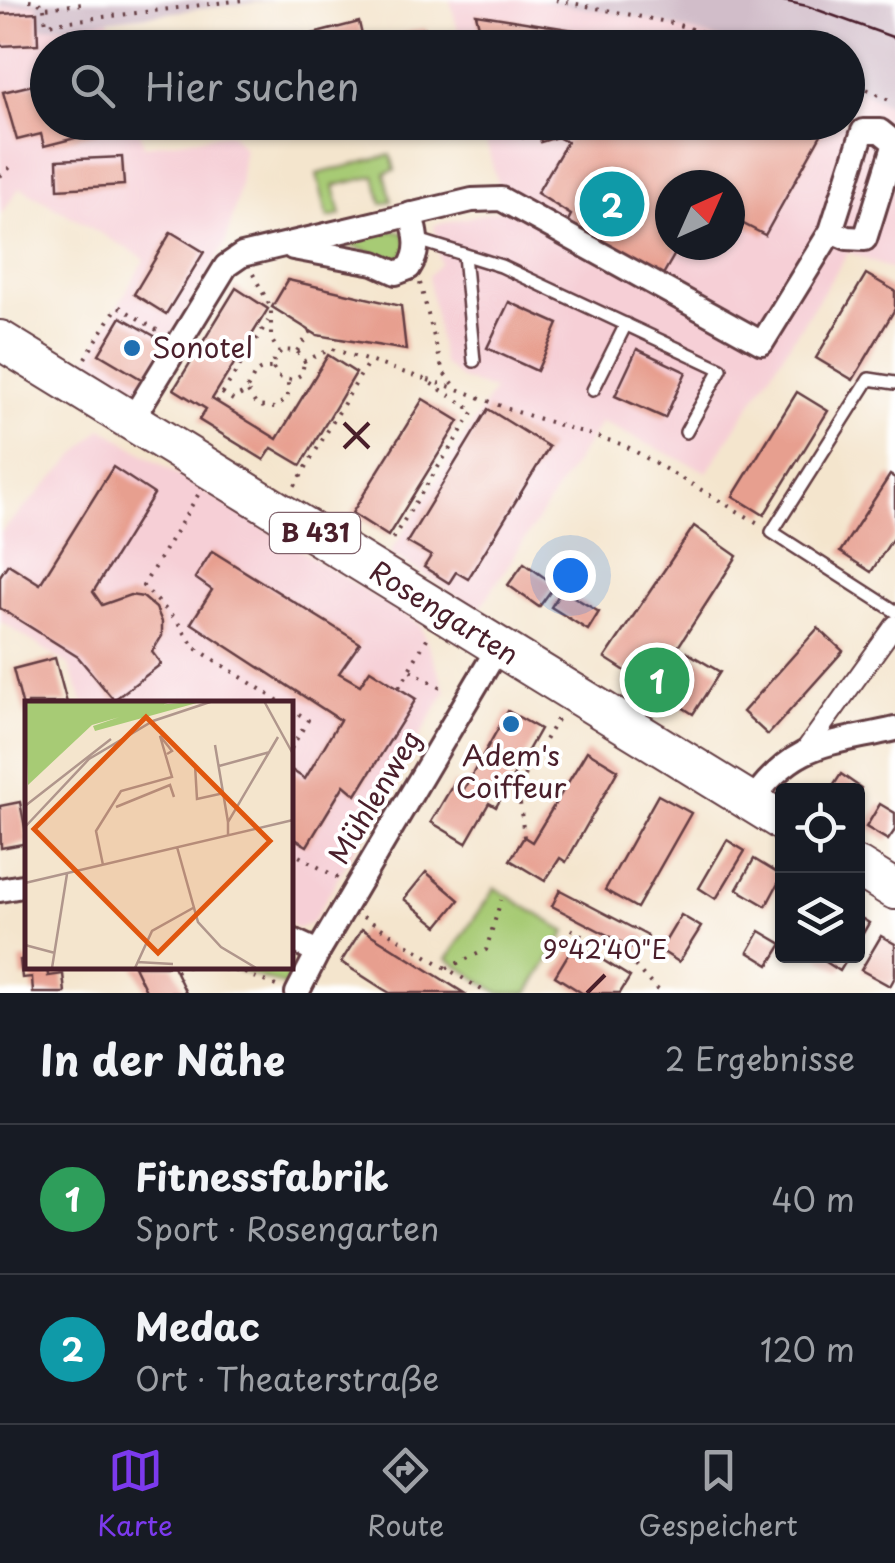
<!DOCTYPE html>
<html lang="de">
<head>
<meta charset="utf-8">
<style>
	body { margin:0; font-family:"Playpen Sans",sans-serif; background:#20242c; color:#f1f3f6 }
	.controls { position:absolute; right:30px; bottom:30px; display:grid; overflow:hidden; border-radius:10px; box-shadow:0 2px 8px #0004 }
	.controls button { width:90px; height:90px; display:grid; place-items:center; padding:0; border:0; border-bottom:2px solid #363941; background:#171b24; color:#f1f3f6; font:50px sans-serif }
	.compass { position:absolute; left:655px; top:170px; width:90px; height:90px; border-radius:50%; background:#171b24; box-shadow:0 2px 8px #0004; rotate:45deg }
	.you { position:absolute; left:570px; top:575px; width:35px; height:35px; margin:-25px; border:8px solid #fff; border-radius:50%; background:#1a73e8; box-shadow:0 0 0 15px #1a73e833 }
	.badge { display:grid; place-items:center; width:65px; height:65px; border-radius:50%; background:#7c3aed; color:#fff; font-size:32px; font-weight:700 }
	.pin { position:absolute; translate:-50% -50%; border:5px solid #fff; box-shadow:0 2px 10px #0006 }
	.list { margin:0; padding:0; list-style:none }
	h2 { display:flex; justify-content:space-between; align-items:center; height:130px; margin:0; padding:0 40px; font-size:42px }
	h2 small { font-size:32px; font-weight:400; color:#9ea1a6 }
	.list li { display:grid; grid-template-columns:65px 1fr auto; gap:30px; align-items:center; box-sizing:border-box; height:150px; padding:0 40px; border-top:2px solid #363941 }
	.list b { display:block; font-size:38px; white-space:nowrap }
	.list p { margin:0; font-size:32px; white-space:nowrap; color:#9ea1a6 }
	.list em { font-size:32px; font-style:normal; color:#9ea1a6 }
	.icon { flex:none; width:55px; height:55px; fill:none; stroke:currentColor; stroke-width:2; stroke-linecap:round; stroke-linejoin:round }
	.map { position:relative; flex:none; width:895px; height:993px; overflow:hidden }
	.search { position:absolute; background:#171b24; box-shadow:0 2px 8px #0004; left:30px; right:30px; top:30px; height:110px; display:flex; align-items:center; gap:25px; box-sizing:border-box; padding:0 35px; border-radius:55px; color:#9ea1a6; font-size:38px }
	.sheet { height:430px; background:#171b24 }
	nav { display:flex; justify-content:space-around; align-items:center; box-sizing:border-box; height:140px; border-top:2px solid #363941; background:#171b24; font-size:28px; color:#9ea1a6 }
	nav a { display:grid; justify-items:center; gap:5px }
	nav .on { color:#7c3aed }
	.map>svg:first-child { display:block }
</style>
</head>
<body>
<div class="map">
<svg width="895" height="993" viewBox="0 0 895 993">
	<rect width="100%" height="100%" fill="#fff"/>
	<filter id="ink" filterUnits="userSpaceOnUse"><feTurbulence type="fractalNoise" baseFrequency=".01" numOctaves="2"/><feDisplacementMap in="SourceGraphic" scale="20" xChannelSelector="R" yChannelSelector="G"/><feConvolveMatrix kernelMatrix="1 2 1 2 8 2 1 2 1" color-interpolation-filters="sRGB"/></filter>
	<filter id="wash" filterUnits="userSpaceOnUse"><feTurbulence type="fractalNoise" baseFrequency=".0048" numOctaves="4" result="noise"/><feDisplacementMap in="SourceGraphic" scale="40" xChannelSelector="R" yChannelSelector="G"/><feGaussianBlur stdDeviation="2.25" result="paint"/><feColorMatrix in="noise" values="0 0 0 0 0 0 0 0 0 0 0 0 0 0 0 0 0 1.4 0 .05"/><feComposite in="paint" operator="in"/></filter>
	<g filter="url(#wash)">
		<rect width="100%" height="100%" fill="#f4e5cd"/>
		<g fill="#f6cfd6" fill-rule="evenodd">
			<polygon points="450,0 541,0 646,19 747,47 462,47"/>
			<polygon points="37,3 42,28 109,19 116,47 48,48 48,122 137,123 144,146 231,133 244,149 240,187 226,242 140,391 87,359 145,259 20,187 0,215 0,7"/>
			<path d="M848 84 895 108V271L849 252 707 472 601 422 479 610 390 553 494 390 461 379 443 363 428 276 440 264 434 225 504 209 481 123 848 122ZM670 185H730V245H670Z"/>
			<polygon points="102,428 420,624 446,691 312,923 297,929 290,925 290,703 84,703 68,664 0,621 0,533"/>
		</g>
		<g fill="#d1bdc9">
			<polygon points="0,0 275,0 41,28 37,3 0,7"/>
			<polygon points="537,0 895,0 895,108 848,84 848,48 747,47 646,19"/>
		</g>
		<g fill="#a7cb75" stroke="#787550" stroke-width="2.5">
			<polygon points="391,155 395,170 385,173 392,201 382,204 375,176 334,186 341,215 328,218 317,174"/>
			<polygon points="394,230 404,233 408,246 401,257 394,260 343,243"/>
			<polygon points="495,888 566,932 528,993 499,993 447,959"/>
			<polygon points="290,961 287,986 226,966 290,966"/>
		</g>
		<g id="blocks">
			<g fill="#e79f8f">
				<polygon points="37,12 38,44 0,46 0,14"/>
				<polygon points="476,14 636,40 659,48 484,48"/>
				<polygon points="359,22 364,44 425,28 430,48 312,48 309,35"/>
				<polygon points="48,68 48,122 97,122 99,132 44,146 41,134 17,140 3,92 41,83 38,70"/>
				<polygon points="501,122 828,122 765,235 730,217 730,185 670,185 670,245 680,245 661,278 566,225 571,215 537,193 567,142 557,137 541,142 539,134 523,138 521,129 504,133"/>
				<polygon points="122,157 124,185 58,189 57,160"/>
				<polygon points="171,232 204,252 166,314 134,294"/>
				<polygon points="866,274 895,291 895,309 853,380 816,358"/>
				<polygon points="288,280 401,306 406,350 317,335 272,307"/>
				<polygon points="236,288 268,309 212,399 277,439 328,355 356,373 301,465 272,448 264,460 199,420 206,409 174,389"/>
				<polygon points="509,302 558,324 537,371 487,348"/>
				<polygon points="121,317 165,342 143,380 99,354"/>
				<polygon points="637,349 686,372 665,418 615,396"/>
				<polygon points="797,392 828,411 764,515 733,496"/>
				<polygon points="423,399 459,421 388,536 352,513"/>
				<polygon points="488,409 549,447 468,579 456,572 449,583 424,567 431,556 407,542"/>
				<polygon points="113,467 154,494 93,592 102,605 130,595 143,597 156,608 162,622 162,636 152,652 161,664 114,700 78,657 0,608 0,576 8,564 40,584"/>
				<polygon points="890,475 895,478 895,535 871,572 840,552"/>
				<polygon points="694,526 737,556 678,647 720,672 693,714 605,658"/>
				<polygon points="212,551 360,643 339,673 360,685 370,670 416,699 356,795 344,785 307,846 290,836 290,769 305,779 340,720 191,623 212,590 195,578"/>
				<polygon points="524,563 555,585 539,607 508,585"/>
				<polygon points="562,590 599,612 588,630 551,607"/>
				<polygon points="818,628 843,651 768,735 743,712"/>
				<polygon points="55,658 67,703 28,703 26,719 13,669"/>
				<polygon points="508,711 540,729 496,807 489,803 466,843 431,822 454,783 464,789"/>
				<polygon points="587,751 618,770 566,862 560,858 545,881 510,860 524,837 532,842"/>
				<polygon points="841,774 861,788 860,791 830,791"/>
				<polygon points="658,795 691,813 637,908 605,890"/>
				<polygon points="20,802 28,843 1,848 0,806"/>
				<polygon points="880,804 895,813 895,830 888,840 866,827"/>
				<polygon points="727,840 745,851 716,899 699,888"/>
				<polygon points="754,859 782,876 766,906 737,889"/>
				<polygon points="426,872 459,900 438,926 404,899"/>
				<polygon points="560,890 648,936 640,952 552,906"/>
				<polygon points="681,915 701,927 679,962 660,950"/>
				<polygon points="858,916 869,923 858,942"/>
				<polygon points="362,929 418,964 464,993 390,993 383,989 341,962"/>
				<polygon points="760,931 782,944 769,965 748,952"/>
				<polygon points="881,936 895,944 895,977 890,986 861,970"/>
				<polygon points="575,943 630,977 620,993 582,993 555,976"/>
				<polygon points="821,956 849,956 840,971 820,958"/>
				<polygon points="28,959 28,966 47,966 48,976 63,974 65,993 33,993 32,977 22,978 20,960"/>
				<polygon points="134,966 173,966 186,993 147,993"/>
			</g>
		</g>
	</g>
	<g filter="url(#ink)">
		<use href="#blocks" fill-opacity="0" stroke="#643d43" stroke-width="2.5"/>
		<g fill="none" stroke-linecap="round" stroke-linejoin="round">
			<g stroke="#643d43" stroke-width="16">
				<g id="service">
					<polyline points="418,240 501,266 721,369 686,432"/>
					<polyline points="464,255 474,361"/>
					<polyline points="895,383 869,379 772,532 895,611"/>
					<polyline points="593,390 626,324"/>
				</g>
			</g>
			<g stroke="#643d43" stroke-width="22">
				<polyline id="pedestrian" points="805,750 895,625"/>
			</g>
			<g stroke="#643d43" stroke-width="28">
				<g id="minor">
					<path d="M293 248 374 263 396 273 409 268C421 250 416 234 411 214"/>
					<polyline points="131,421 226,266 242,255 472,200 501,199 762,343 831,231 863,131 880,131 895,143 865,239 847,238 831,231"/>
					<path d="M751 802C795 741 827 745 895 729"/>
					<polyline points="0,890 28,885"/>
					<polyline points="290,939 318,952"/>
					<polyline points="297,993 318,952 499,646"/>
				</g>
			</g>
			<g stroke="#643d43" stroke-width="42">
				<g id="primary">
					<polyline points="0,340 782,821"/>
					<polyline points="858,867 895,890"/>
				</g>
			</g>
			<g stroke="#643d43" stroke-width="4" stroke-dasharray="2.5 8" stroke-linecap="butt">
				<polyline points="29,0 37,1 44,8 83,4"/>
				<polyline points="556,0 672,23 754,48"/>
				<polyline points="44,8 46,24 243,0"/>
				<polyline points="848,80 895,103"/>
				<polyline points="0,176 14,164"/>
				<polyline points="253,274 271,308 271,339 279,352"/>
				<polyline points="420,283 443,372 458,389 511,410 624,445 758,523"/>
				<polyline points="297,351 311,331"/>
				<polyline points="85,358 118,306 160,332"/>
				<polyline points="273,368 278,377 292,380 302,374 304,362"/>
				<polyline points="428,380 458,389"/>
				<polyline points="248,392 257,406 275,408 288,397 288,381"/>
				<path d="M222 393 233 400C237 396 243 395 246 390 255 378 252 367 273 368L274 359 282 350 297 351 304 361 332 349 424 379 474 411 389 544"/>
				<polyline points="217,402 268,321"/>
				<polyline points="295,486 369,361"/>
				<polyline points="198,495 143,586 177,621 194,647 282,703"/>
				<polyline points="410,668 428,637"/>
				<polyline points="399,687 410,670 447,691"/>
				<polyline points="290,708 308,720 290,750"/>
				<polyline points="524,837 518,786 558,718"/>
				<polyline points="290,851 338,878"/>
				<polyline points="363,917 487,993"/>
				<polyline points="571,929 635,966 653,986 663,993"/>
				<polyline points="203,966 242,972 276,986"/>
				<polyline points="447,968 486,950 501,900"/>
				<polyline points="176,971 189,966"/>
			</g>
			<use href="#service" stroke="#fff" stroke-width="11"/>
			<use href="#pedestrian" stroke="#fff" stroke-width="18"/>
			<use href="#minor" stroke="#fff" stroke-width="22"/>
			<use href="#primary" stroke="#fff" stroke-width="38"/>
			<polyline stroke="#4a1f2b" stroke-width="2.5" points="779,0 807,6 895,38"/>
		</g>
	</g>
	<path fill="none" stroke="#4a1f2b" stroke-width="4" d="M344 423 369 448M344 448 369 423M587 993 605 975"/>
	<g fill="#1f6fb2" stroke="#fff" stroke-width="4">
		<circle cx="132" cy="348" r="10"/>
		<circle cx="511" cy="724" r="10"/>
	</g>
	<g text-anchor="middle" stroke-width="8" stroke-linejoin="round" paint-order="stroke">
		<rect fill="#fff" stroke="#80626b" stroke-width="2.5" x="270" y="513" width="90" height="40" rx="8"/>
		<g font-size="25" font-weight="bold" fill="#4a1f2b">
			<text x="315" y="542">B 431</text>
		</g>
		<g font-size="28" fill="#4a1f2b" stroke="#fff" text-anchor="start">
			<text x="152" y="358">Sonotel</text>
			<text x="511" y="766" text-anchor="middle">Adem's<tspan x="511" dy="32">Coiffeur</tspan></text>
		</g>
		<g font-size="28" fill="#4a1f2b" stroke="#fff">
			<text transform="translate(444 613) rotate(32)" y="10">Rosengarten</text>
			<text transform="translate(375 797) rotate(-59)" y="10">Mühlenweg</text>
		</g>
	</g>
	<g transform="translate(25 701)">
		<rect width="268" height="268" fill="#f4e5cd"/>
		<path d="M0 0H150L67 24 3 84ZM179 0 70 30 68 25 130 4Z" fill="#a7cb75"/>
		<path fill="none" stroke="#b0968c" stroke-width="2.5" d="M239 0 268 53M190 44 203 121M170 64 172 98 199 92M194 65 245 51M0 105 86 38M91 106 145 84 149 96M0 126 64 58 128 20 188 0M203 135V121L253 36M152 146 173 221 196 246 231 267M78 164 71 130 96 90 147 76 135 35 147 50 142 53M0 182 268 119M0 244 30 252M112 261 148 263M27 267 42 173M110 267 127 230 168 207"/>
		<path fill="#e0560e" fill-opacity="0.15" stroke="#e0560e" stroke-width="5" d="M121 16 245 140 133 252 9 128Z"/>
		<rect width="268" height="268" fill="none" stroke="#4a1f2b" stroke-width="5"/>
	</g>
	<g font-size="25" text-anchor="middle" fill="#4a1f2b" stroke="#fff" stroke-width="8" stroke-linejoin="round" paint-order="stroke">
		<text x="605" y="959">9°42'40"E</text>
	</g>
</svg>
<div class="controls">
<button><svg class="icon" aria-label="locate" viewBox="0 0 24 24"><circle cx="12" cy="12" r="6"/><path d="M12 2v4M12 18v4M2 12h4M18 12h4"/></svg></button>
<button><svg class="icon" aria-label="layers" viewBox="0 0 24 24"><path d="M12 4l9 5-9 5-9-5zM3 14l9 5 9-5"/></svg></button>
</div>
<svg class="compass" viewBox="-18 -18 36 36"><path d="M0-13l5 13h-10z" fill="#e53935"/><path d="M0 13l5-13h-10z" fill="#9ea1a6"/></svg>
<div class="you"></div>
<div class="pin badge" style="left:657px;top:680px;background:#2e9e5b">1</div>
<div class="pin badge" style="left:612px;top:204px;background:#0f9aa8">2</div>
<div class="search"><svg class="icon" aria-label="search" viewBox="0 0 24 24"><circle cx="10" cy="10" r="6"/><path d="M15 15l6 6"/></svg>Hier suchen</div>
</div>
<section class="sheet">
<h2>In der Nähe<small>2 Ergebnisse</small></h2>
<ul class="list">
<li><span class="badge" style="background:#2e9e5b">1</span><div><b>Fitnessfabrik</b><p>Sport · Rosengarten</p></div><em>40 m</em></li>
<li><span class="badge" style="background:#0f9aa8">2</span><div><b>Medac</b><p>Ort · Theaterstraße</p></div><em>120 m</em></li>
</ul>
</section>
<nav>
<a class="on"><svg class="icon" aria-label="map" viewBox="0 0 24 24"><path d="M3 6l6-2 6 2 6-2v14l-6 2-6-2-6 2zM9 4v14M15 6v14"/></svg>Karte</a>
<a><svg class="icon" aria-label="directions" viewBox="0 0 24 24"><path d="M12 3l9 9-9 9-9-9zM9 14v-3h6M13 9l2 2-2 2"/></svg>Route</a>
<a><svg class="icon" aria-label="saved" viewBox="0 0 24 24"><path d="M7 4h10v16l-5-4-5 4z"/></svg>Gespeichert</a>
</nav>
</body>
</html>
